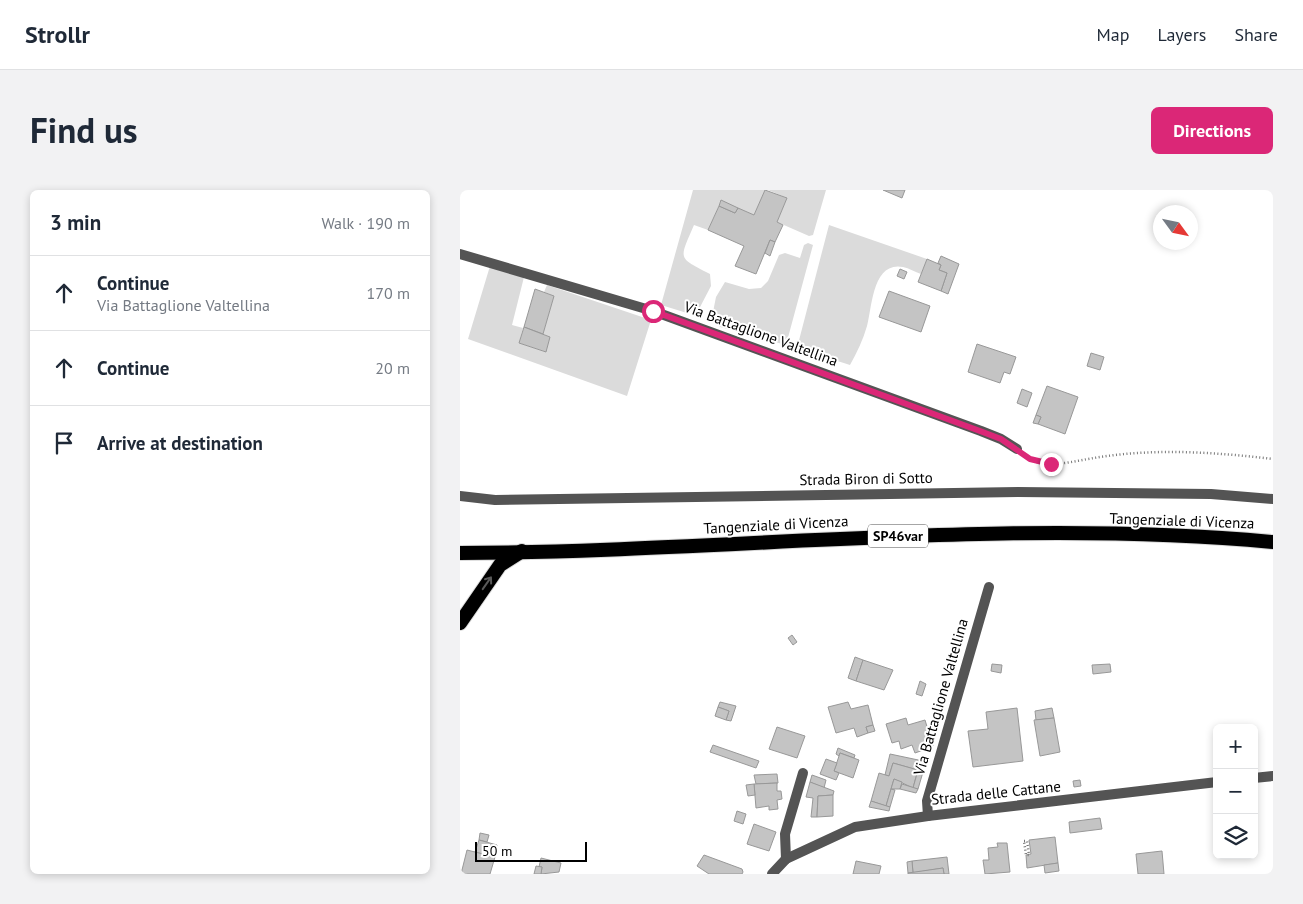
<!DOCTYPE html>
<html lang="en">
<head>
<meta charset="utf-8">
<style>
	body { margin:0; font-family:"PT Sans",sans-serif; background:#f2f2f3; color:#1f2937 }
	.controls { position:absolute; right:15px; bottom:15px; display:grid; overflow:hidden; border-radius:8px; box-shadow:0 2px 8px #0003 }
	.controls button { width:45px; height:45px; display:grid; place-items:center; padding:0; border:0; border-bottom:1px solid #e0e1e3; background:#fff; color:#1f2937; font:25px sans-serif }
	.compass { position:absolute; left:693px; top:15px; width:45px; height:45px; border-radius:50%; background:#fff; box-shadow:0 2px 8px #0003; rotate:123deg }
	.scale { position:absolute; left:15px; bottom:12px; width:112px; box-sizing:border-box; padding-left:5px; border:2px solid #000; border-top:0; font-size:14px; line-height:18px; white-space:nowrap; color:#000; -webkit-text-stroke:4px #fff; paint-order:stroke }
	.stop { position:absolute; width:15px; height:15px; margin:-11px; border:4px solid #db2777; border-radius:50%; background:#fff }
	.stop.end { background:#db2777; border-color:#fff; box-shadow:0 1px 5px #0008 }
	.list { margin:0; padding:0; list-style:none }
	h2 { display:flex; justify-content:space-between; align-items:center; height:65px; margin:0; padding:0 20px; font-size:21px }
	h2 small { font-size:16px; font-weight:400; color:#747a83 }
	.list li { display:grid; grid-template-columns:32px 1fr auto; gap:15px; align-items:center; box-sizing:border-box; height:75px; padding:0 20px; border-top:1px solid #e0e1e3 }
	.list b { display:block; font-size:19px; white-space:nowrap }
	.list p { margin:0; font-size:16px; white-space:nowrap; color:#747a83 }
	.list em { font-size:16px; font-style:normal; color:#747a83 }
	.icon { flex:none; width:28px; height:28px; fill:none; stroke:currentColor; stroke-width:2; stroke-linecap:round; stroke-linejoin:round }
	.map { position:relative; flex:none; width:813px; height:684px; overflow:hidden; border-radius:8px }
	header { display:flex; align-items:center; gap:30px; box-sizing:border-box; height:70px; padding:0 25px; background:#fff; border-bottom:1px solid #e0e1e3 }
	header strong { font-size:24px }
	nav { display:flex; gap:28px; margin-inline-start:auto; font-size:18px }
	.intro { display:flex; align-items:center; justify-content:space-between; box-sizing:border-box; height:120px; padding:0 30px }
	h1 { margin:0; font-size:35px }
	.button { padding:12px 22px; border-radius:8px; background:#db2777; color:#fff; font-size:18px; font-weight:700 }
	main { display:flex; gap:30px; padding:0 30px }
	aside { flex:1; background:#fff; border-radius:8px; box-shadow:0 2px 8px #0003 }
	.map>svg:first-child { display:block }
</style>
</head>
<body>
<header>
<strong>Strollr</strong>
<nav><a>Map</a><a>Layers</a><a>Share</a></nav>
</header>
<div class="intro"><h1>Find us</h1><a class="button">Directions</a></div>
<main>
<aside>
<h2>3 min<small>Walk · 190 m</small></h2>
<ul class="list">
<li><svg class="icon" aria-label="ahead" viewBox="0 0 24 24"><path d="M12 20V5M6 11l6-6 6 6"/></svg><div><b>Continue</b><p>Via Battaglione Valtellina</p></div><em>170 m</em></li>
<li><svg class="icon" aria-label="ahead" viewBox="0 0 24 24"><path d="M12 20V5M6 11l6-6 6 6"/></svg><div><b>Continue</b></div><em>20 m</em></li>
<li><svg class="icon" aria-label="arrive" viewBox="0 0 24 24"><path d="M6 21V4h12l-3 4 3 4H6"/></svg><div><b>Arrive at destination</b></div></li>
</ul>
</aside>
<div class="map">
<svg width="813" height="684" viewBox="0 0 813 684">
	<rect width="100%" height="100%" fill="#fff"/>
	<g fill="#dbdbdb">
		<path d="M233 0H305L294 25 261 11 248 40 234 35C219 70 217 67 250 84L251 96 239 119 227 123 201 115Z"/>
		<polygon points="308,0 366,0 353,45 349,46 317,32 327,8"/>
		<path d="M369 35 467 69 461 84C455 82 449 78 443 77 412 71 412 119 407 136 403 150 397 162 390 175L337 158Z"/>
		<polygon points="348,53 353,55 326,155 260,137 256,130 252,127 256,107 265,92 289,99 301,98 308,91 319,65 325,63 340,68 344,55"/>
		<polygon points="30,76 64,87 52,135 63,138 59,153 85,162 90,147 83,144 94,106 84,102 87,95 191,130 167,206 8,149"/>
	</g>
	<g fill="#c4c4c4" stroke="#989898">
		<polygon points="305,0 327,8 317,32 323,35 315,52 310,50 296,84 275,76 284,56 248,40 259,16 275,23 278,18 294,25"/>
		<polygon points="423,0 445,0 442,8"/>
		<polygon points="261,10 278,18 275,23 259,16"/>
		<polygon points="310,50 315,52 310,66 305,63"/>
		<polygon points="481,66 499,74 488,104 481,101 487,83 479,80 481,75 478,73"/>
		<polygon points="467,69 481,75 479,80 487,83 481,101 458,92"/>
		<polygon points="440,79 447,82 444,89 437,86"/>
		<polygon points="75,99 94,106 83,144 64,137"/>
		<polygon points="429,101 470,116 461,142 419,127"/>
		<polygon points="64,137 90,147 86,162 59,153"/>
		<polygon points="517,154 556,167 550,184 544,182 540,193 508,182"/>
		<polygon points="631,163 644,167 640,180 627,176"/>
		<polygon points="587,196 618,207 605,244 578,234 581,227 576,225"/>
		<polygon points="562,199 572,203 567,217 557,213"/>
		<polygon points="576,225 581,227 578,234 573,233"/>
		<polygon points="332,445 337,452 333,455 328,448"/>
		<polygon points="395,467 403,470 396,491 388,488"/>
		<polygon points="403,470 433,480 424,500 396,491"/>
		<polygon points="532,474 542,475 541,483 531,481"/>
		<polygon points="650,474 651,482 633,484 632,475"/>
		<polygon points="460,491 466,494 462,506 456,504"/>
		<polygon points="260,512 276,516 271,531 266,530 269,521 258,517"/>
		<polygon points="388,512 391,519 408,515 413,535 406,537 408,543 397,547 394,538 376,543 368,517"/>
		<polygon points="258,517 269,521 266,530 255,526"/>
		<polygon points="557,518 563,571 513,577 508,541 528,539 526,522"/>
		<polygon points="592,518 594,528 576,530 575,521"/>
		<polygon points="446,528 448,535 465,530 471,550 464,552 466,559 455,563 452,555 441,559 439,551 432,553 426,534"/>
		<polygon points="594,528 600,562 580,566 574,530"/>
		<polygon points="413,535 415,541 408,543 406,537"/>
		<polygon points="317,537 345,546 337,568 309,559"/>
		<polygon points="471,550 473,556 466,558 464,552"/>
		<polygon points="253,555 299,571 296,578 250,562"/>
		<polygon points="378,558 395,565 394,568 380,563 379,566 376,564"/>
		<polygon points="380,563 399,570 393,588 374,581"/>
		<polygon points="430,564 463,571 461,581 433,573 429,586 425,585"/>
		<polygon points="366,569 377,573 374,581 379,583 376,590 360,584"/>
		<polygon points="433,573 458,580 453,598 434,589 426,616 411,611 419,583 429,586"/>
		<polygon points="458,580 463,582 458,599 453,598"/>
		<polygon points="317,584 318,593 296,594 294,585"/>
		<polygon points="352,585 366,590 364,598 350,592"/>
		<polygon points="434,589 442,592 440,599 431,599"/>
		<polygon points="620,590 621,596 614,597 613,591"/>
		<polygon points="350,592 374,601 373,605 358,606 357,627 351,627 353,608 346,607"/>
		<polygon points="317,593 317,601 321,601 322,609 317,610 318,619 309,620 309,616 296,618 294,594"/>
		<polygon points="294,594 295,605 288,606 286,595"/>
		<polygon points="442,594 458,599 456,603 440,599"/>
		<polygon points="431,599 435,600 430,617 426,616"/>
		<polygon points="373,605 373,626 357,627 358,606"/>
		<polygon points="411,611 430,617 429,621 409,617"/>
		<polygon points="277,621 286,624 283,634 274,631"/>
		<polygon points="640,628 642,639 610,643 609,632"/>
		<polygon points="294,634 316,642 309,661 287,654"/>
		<polygon points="20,643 29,645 27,652 19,650"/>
		<polygon points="595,647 598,673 567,678 566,665 571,664 569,650"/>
		<polygon points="19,650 37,655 34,667 15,662"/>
		<polygon points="537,653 547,653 550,682 525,684 523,670 529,670 528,658 538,657"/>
		<polygon points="7,660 35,667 30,684 1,684"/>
		<polygon points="702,661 704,684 678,684 676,664"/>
		<polygon points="244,665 282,679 283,682 282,684 249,684 237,676"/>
		<polygon points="487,667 489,684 484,684 483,678 453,683 452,671"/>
		<polygon points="81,668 101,673 99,682 81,684 82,677 79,677"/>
		<polygon points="396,671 421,676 419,684 393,684"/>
		<polygon points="452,671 453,683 448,683 447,672"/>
		<polygon points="598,673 599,681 585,683 584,675"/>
		<polygon points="76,676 82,677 81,684 74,684"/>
		<polygon points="483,678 484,684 448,684 448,683"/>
	</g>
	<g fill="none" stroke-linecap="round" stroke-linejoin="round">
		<g stroke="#dbdbdb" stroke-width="16">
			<g id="trunk">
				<path d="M0 363C271 362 542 327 813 352"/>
				<polyline points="0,433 40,375 62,361"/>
			</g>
		</g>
		<g stroke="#767676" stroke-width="2.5" stroke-dasharray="1 2.5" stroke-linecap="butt">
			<path d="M567 267C584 280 614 271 634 268 693 258 754 262 813 269"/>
			<polygon points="564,651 567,651 569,665 566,665"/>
		</g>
		<g stroke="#545454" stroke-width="10">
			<polyline points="0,64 193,121 521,241 541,249 557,259"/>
			<polyline points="794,588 813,586"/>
			<polyline points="468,626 467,611 529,397"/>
			<polyline points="326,669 325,644 343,583"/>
			<polyline points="312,684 326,669 395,637 468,626 757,592"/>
		</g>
		<polyline stroke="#545454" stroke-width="10" points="0,306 35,310 558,302 751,304 813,309"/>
		<use href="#trunk" stroke="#000" stroke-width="14"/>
	</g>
	<defs><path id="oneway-shaft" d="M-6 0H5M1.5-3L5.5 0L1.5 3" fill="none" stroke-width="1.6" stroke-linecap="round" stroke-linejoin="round" transform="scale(1.25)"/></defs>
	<use stroke="#595959" href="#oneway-shaft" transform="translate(27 393) rotate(-55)"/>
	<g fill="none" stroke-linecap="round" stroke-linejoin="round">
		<polyline stroke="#db2777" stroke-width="6" points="193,121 520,241 541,249 570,269 591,274"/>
	</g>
	<g text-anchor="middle" stroke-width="4" stroke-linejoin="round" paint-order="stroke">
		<rect fill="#fff" stroke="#4c4c4c" stroke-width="1" x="408" y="334.5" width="60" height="23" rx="4"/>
		<g font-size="14" font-weight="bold" fill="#000">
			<text x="438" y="351">SP46var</text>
		</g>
		<g font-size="15" fill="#000" stroke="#fff">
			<text transform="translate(301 144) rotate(20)" y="5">Via Battaglione Valtellina</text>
			<text transform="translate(406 289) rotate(-1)" y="5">Strada Biron di Sotto</text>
			<text transform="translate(722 331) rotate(2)" y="5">Tangenziale di Vicenza</text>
			<text transform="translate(316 335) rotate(-3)" y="5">Tangenziale di Vicenza</text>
			<text transform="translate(481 507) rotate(-74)" y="5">Via Battaglione Valtellina</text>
			<text transform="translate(536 603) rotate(-6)" y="5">Strada delle Cattane</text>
		</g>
	</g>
</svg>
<div class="controls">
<button>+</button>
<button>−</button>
<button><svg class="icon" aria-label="layers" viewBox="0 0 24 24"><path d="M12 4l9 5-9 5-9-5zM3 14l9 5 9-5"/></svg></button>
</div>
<svg class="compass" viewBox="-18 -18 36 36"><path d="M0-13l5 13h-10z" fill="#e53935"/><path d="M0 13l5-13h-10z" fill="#747a83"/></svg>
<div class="scale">50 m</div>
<div class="stop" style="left:193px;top:121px"></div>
<div class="stop end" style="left:591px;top:274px"></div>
</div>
</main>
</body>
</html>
